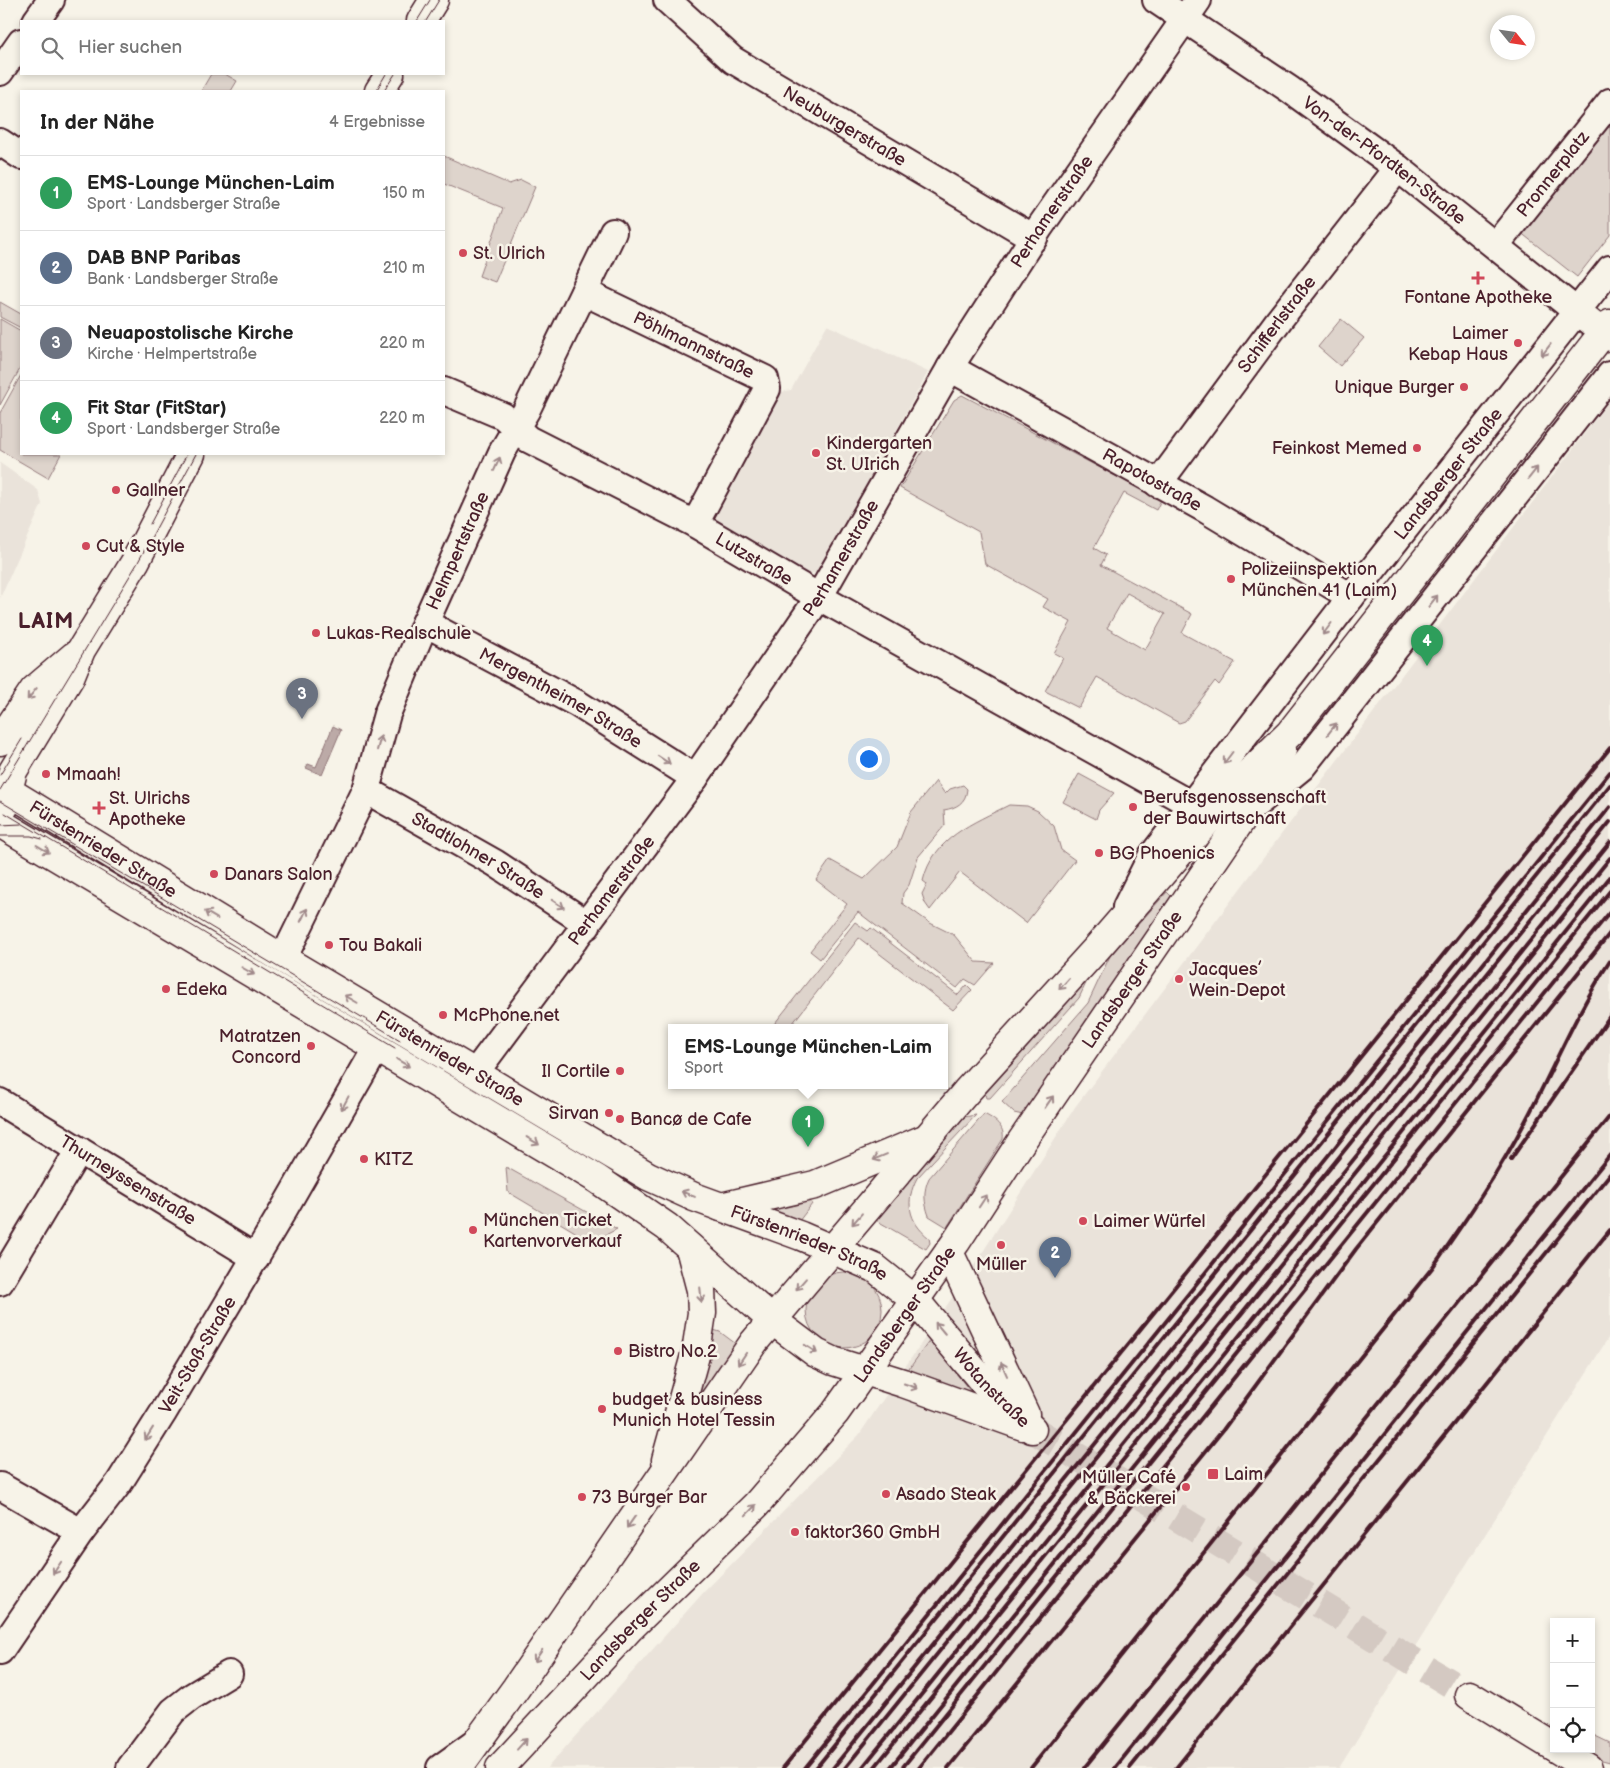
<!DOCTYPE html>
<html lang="de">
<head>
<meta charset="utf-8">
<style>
	body { margin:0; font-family:"Balsamiq Sans",sans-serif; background:#f6f6f6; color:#222 }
	.controls { position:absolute; right:15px; bottom:15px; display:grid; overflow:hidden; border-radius:0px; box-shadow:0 2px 8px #0003 }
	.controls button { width:45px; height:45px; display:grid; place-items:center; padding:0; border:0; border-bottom:1px solid #e0e0e0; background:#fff; color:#222; font:25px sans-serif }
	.compass { position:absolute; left:1490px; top:15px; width:45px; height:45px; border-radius:50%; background:#fff; box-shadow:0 2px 8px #0003; rotate:120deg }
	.you { position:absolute; left:868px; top:758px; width:18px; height:18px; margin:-12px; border:4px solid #fff; border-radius:50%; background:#1a73e8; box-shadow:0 0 0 8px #1a73e833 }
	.badge { display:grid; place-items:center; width:32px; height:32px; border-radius:50%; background:#db2777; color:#fff; font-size:16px; font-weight:700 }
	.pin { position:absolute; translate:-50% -41px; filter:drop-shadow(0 1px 2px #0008) }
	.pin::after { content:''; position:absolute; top:26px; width:18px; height:15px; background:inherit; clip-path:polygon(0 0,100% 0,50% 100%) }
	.popup { position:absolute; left:668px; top:1024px; width:280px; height:65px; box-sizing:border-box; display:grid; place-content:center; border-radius:0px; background:#fff; filter:drop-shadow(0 1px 4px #0005); font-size:16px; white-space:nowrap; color:#767676 }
	.popup b { font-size:19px; color:#222 }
	.popup::after { content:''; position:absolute; left:50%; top:100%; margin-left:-10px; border:10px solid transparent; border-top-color:#fff }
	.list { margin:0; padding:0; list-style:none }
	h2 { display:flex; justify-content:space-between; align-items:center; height:65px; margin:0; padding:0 20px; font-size:21px }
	h2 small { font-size:16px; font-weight:400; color:#767676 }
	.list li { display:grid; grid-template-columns:32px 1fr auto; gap:15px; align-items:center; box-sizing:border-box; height:75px; padding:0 20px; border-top:1px solid #e0e0e0 }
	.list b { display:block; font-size:19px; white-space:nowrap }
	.list p { margin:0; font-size:16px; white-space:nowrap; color:#767676 }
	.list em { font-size:16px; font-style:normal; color:#767676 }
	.icon { flex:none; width:28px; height:28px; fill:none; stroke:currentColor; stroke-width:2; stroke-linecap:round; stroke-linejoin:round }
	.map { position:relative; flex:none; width:1610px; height:1768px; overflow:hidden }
	.search { position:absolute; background:#fff; box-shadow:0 2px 8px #0003; left:20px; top:20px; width:425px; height:55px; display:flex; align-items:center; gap:12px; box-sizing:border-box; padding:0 18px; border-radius:0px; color:#767676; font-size:19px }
	.panel { position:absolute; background:#fff; box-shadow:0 2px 8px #0003; left:20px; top:90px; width:425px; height:365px; border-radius:0px }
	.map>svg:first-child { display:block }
</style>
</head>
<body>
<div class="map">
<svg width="1610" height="1768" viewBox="0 0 1610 1768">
	<rect width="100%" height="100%" fill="#f7f3e8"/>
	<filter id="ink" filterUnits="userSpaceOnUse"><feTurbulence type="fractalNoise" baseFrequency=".02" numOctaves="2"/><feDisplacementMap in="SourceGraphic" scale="10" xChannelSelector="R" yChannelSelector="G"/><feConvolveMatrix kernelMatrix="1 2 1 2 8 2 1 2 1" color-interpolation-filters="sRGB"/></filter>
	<g filter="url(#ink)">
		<g fill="#eae3da">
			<polygon points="827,325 928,372 821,569 817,573 806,574 720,526 716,519 717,513 781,392 791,390"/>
			<polygon points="1610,400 1610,1335 1339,1768 547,1768 703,1593 859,1435 977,1261 1075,1107"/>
			<polygon points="0,463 38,490 42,504 0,598"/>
		</g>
		<g fill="#ded4cc" stroke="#947a7c" fill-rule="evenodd">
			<polygon points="211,74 225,74 237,81 231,91 201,91"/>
			<polygon points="1610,118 1610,235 1577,277 1520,232"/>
			<polygon points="444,156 509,184 521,180 535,187 495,282 479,276 503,208 444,184"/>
			<polygon points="0,302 21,314 21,328 0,317"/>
			<polygon points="0,319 21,331 21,367 0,405"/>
			<polygon points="1341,319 1364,338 1340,366 1318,347"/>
			<polygon points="21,375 21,454 61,454 48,478 0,450 0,413"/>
			<path d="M962 395 1161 500 1156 510 1124 493 1094 548 1106 555 1101 565 1192 614 1182 633 1235 662 1219 685 1215 681 1185 721 1179 723 1097 677 1079 708 1045 691 1063 658 1054 653 1071 622 1043 607 1048 599 985 564 979 532 900 488 954 400ZM1127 593 1165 614 1145 650 1107 628Z"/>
			<polygon points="1079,774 1114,793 1099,810 1096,819 1063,802"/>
			<path d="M936 781 945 794 950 789 963 785 967 789C966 803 956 808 944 810L945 825 918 857 909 885 903 893 902 903 930 923 954 935 976 962 994 963 975 985 965 979 957 988 858 912 820 959 810 951 847 904 816 880 830 860 864 879 897 847 911 812Z"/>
			<path d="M1009 805 1027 806 1038 811 1054 826 1061 850 1075 860 1026 923 960 872 930 910 925 903 922 894 927 884 923 881C933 838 973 823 1009 805Z"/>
			<polygon points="1167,892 1171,896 1170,898 1023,1115 1014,1113 1002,1102 1088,1003 1110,956"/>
			<polygon points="855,922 868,931 871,928 958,995 967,985 972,990 953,1010 859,938 789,1028 771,1028"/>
			<polygon points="1087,981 1079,998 990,1098 986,1098 985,1094"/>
			<path d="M984 1114C994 1119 1005 1126 1003 1139L947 1227 929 1216C924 1202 923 1191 929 1178Z"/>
			<path d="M976 1115 917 1178C905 1201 908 1221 929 1238L930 1243 926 1249 874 1219 964 1117Z"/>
			<polygon points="506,1167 617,1229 592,1242 508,1192"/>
			<polygon points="808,1195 812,1204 799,1221 768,1210"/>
			<circle cx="844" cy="1310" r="38"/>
			<polygon points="710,1329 720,1332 736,1344 693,1407"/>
			<polygon points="930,1340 974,1396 906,1373"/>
			<polygon points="1591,1734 1610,1743 1610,1762 1590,1757 1572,1749 1591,1749"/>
		</g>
		<polygon fill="#bcaaa7" stroke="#8e7275" points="333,726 341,730 322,775 306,768 308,764 316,767"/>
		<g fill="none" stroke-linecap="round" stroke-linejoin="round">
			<polyline stroke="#d4c9c2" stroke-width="28" stroke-dasharray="28 14" stroke-linecap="butt" points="1032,1429 1469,1695"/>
			<g stroke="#4a1f2b" stroke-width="30">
				<g id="minor">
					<path id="s1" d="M667 0 733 60 1034 238"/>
					<path id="s2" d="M1156 0 1289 89 1398 168 1610 338"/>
					<polyline points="36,21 51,0"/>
					<polyline points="0,72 21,42"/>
					<polyline points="0,142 21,156"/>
					<path id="s3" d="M1496 245 1610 102"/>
					<path id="s4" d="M584 292 765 379 767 389 695 524"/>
					<path id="s5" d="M950 368 1205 509 1351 597"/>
					<path id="s6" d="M444 391 503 416 528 439 695 524 819 597 1192 805"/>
					<path id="s7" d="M1158 484 1279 320 1398 168"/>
					<path id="s8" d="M425 623 578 704 695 778"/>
					<path id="s9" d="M366 790 495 863 577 917 587 926"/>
					<polyline points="1254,806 1302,767 1610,375"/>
					<path id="s10" d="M1126 907 1151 857 1351 597 1610 269"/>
					<path id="s11" d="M283 959 366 790 387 714 425 623 502 452 526 411 613 232"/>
					<path id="s12" d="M475 1073 695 778 819 597 957 356 1040 227 1198 0"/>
					<path id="s13" d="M0 1102 256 1258"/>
					<polyline points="0,1282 79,1150"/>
					<polyline points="0,1486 81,1532"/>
					<path id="s14" d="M0 1651 81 1532 119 1483 163 1413 284 1209 377 1047"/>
					<polyline points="130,1768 173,1711 191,1697 229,1674"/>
					<polyline points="440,1768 475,1743"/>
				</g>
			</g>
			<g stroke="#4a1f2b" stroke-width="31">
				<g id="major">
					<polyline points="421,21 434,0"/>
					<polyline points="379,91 390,74"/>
					<polyline points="0,741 34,690 74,656"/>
					<path id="s15" d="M0 786 283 959 648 1176 694 1197 801 1236 875 1268 915 1300 985 1384 1032 1429"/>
					<polyline points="4,807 13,771 70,677 81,650 135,562 191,454"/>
					<polyline points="0,823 597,1179 667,1227 772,1320 816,1353 833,1361 903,1383 1023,1426"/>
					<polyline points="721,1207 815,1185 922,1140"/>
					<polyline points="949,1252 1025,1414"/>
					<polyline points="666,1460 696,1352 702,1313 701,1290 690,1248"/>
					<polyline points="1469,1695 1554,1747"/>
					<polyline points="1557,1749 1588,1768"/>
					<polyline points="458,1768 516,1688 754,1342 966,1092 1097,948 1248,774 1290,733 1610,324"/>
					<path id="s16" d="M500 1768 629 1629 756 1505 835 1413 956 1242 1021 1142 1265 785 1282 750"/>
				</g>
			</g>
			<use href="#minor" stroke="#f7f3e8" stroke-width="26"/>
			<use href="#major" stroke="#f7f3e8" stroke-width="28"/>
			<g stroke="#4a1f2b" stroke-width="1">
				<polyline points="417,21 430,0"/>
				<polyline points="426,21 439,0"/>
				<polyline points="376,91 386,74"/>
				<polyline points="384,91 395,74"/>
				<polyline points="150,524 187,454"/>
				<polyline points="0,775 22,739"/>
				<polyline points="0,790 137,564 196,454"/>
				<polyline points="0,801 400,1040"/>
				<polyline points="5,813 395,1048"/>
				<polyline points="0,825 22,824"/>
				<polyline points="0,836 31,836 42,839"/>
			</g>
			<g stroke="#4a1f2b" stroke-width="4">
				<polyline points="1511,1159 1610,1016"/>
				<polyline points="783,1768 1165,1299 1610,748"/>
				<polyline points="805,1768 1610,772"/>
				<polyline points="816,1768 1610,785"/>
				<polyline points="833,1768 1610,807"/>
				<polyline points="845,1768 1610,822"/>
				<polyline points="862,1768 1610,842"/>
				<polyline points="874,1768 1610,858"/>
				<polyline points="890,1768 1610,877"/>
				<polyline points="902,1768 1610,891"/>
				<polyline points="919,1768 1610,912"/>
				<polyline points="948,1768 1223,1430 1356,1249 1610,933"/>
				<path d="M1031 1768 1432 1268C1466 1220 1499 1172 1526 1120 1554 1067 1577 1011 1610 961"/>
				<polyline points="1084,1768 1610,1116"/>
				<polyline points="1115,1768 1610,1155"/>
				<polyline points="1130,1768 1610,1174"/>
				<polyline points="1176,1768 1610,1230"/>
			</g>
		</g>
		<defs><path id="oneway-shaft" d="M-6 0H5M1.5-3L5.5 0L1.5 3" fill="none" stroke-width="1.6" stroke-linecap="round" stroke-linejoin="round" transform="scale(1.25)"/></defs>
		<g stroke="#a0898a">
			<use href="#oneway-shaft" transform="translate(1546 350) rotate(128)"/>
			<use href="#oneway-shaft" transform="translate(497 464) rotate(-66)"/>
			<use href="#oneway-shaft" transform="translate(1533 473) rotate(-52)"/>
			<use href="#oneway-shaft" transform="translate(1433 601) rotate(-52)"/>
			<use href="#oneway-shaft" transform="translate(1327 629) rotate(127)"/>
			<use href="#oneway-shaft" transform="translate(32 694) rotate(129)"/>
			<use href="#oneway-shaft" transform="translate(1332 729) rotate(-52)"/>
			<use href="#oneway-shaft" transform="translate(379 743) rotate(-75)"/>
			<use href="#oneway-shaft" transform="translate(1228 758) rotate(127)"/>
			<use href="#oneway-shaft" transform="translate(664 760) rotate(33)"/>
			<use href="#oneway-shaft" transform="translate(43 849) rotate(31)"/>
			<use href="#oneway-shaft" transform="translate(558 904) rotate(33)"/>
			<use href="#oneway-shaft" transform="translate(211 915) rotate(-149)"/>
			<use href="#oneway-shaft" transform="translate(304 915) rotate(-64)"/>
			<use href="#oneway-shaft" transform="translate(248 971) rotate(30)"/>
			<use href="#oneway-shaft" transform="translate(1064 984) rotate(132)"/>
			<use href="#oneway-shaft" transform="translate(351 999) rotate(-150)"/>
			<use href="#oneway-shaft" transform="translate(403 1063) rotate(31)"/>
			<use href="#oneway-shaft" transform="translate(1049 1102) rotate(-55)"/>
			<use href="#oneway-shaft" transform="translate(345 1103) rotate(118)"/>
			<use href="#oneway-shaft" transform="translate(533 1141) rotate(31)"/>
			<use href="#oneway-shaft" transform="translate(880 1157) rotate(157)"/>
			<use href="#oneway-shaft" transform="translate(688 1194) rotate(-157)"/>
			<use href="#oneway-shaft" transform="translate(983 1201) rotate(-57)"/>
			<use href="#oneway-shaft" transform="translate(857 1219) rotate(131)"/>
			<use href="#oneway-shaft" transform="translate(801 1284) rotate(131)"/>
			<use href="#oneway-shaft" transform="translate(701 1295) rotate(84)"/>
			<use href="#oneway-shaft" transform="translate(940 1328) rotate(-130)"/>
			<use href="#oneway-shaft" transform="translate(811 1349) rotate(33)"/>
			<use href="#oneway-shaft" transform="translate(742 1359) rotate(124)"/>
			<use href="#oneway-shaft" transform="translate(1004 1369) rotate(-114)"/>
			<use href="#oneway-shaft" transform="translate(911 1386) rotate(19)"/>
			<use href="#oneway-shaft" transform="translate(149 1434) rotate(122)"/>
			<use href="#oneway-shaft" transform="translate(751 1510) rotate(-46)"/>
			<use href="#oneway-shaft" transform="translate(631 1522) rotate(125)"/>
			<use href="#oneway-shaft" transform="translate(57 1568) rotate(124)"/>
			<use href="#oneway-shaft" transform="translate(538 1656) rotate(125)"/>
			<use href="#oneway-shaft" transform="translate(522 1744) rotate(-48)"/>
		</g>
	</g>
	<g fill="#d1495b" stroke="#f7f3e8" stroke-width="2">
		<circle cx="463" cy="253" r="5"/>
		<path d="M1475.5 270.5h5v5h5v5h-5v5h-5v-5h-5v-5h5z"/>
		<circle cx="1518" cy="343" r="5"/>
		<circle cx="1464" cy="387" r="5"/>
		<circle cx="1417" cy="448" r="5"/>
		<circle cx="816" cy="453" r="5"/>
		<circle cx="116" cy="490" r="5"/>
		<circle cx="86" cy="546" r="5"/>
		<circle cx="1231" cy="579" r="5"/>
		<circle cx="316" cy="633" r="5"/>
		<circle cx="46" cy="774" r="5"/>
		<circle cx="1133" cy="807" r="5"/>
		<path d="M96.5 800.5h5v5h5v5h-5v5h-5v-5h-5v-5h5z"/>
		<circle cx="1099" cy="853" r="5"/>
		<circle cx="214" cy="874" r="5"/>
		<circle cx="329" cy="945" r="5"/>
		<circle cx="1179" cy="979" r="5"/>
		<circle cx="166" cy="989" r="5"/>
		<circle cx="443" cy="1015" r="5"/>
		<circle cx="311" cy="1046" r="5"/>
		<circle cx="620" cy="1071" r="5"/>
		<circle cx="609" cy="1113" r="5"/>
		<circle cx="620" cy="1119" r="5"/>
		<circle cx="364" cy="1159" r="5"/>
		<circle cx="1083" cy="1221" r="5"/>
		<circle cx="473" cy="1230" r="5"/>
		<circle cx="1001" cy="1245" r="5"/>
		<circle cx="618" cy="1351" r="5"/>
		<circle cx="602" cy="1409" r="5"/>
		<rect x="1207" y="1468" width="12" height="12" rx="2.5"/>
		<circle cx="1186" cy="1487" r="5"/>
		<circle cx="886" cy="1494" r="5"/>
		<circle cx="582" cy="1497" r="5"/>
		<circle cx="795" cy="1532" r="5"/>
	</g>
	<g text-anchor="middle" stroke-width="5" stroke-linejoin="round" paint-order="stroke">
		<g font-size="18" fill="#4a1f2b" stroke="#f7f3e8">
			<text dy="6" stroke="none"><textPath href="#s1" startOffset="219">Neuburgerstraße</textPath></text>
			<text dy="6" stroke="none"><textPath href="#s2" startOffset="279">Von-der-Pfordten-Straße</textPath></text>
			<text dy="6" stroke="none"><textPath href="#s3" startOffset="91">Pronnerplatz</textPath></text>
			<text dy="6" stroke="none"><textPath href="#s12" startOffset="1038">Perhamerstraße</textPath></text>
			<text dy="6" stroke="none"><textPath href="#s7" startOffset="199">Schifferlstraße</textPath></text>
			<text dy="6" stroke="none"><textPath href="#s4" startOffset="122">Pöhlmannstraße</textPath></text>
			<text dy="6" stroke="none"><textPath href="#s10" startOffset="541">Landsberger Straße</textPath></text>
			<text dy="6" stroke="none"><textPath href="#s5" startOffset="231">Rapotostraße</textPath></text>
			<text dy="6" stroke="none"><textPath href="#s11" startOffset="445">Helmpertstraße</textPath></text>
			<text dy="6" stroke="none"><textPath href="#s12" startOffset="632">Perhamerstraße</textPath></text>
			<text dy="6" stroke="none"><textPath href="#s6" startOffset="354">Lutzstraße</textPath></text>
			<text dy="6" stroke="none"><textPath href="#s8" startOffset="155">Mergentheimer Straße</textPath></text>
			<text dy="6" stroke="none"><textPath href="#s15" startOffset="121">Fürstenrieder Straße</textPath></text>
			<text dy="6" stroke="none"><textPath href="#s9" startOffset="130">Stadtlohner Straße</textPath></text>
			<text dy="6" stroke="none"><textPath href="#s12" startOffset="228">Perhamerstraße</textPath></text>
			<text dy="6" stroke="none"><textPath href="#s16" startOffset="1014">Landsberger Straße</textPath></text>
			<text dy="6" stroke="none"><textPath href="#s15" startOffset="526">Fürstenrieder Straße</textPath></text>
			<text dy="6" stroke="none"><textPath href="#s13" startOffset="150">Thurneyssenstraße</textPath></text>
			<text dy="6" stroke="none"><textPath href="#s15" startOffset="931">Fürstenrieder Straße</textPath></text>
			<text dy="6" stroke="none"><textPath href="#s16" startOffset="609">Landsberger Straße</textPath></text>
			<text dy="6" stroke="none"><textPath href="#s14" startOffset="356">Veit-Stoß-Straße</textPath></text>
			<text dy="6" stroke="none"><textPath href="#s15" startOffset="1169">Wotanstraße</textPath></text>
			<text dy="6" stroke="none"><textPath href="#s16" startOffset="204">Landsberger Straße</textPath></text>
		</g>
		<g font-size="18" fill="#4a1f2b" stroke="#f7f3e8" text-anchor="start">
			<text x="473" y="259">St. Ulrich</text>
			<text x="1478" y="303" text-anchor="middle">Fontane Apotheke</text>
			<text x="1508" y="339" text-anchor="end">Laimer<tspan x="1508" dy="21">Kebap Haus</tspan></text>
			<text x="1454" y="393" text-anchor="end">Unique Burger</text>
			<text x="826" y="449">Kindergarten<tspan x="826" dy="21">St. UIrich</tspan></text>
			<text x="1407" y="454" text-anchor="end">Feinkost Memed</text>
			<text x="126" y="496">Gallner</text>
			<text x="96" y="552">Cut &amp; Style</text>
			<text x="1241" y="575">Polizeiinspektion<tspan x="1241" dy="21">München 41 (Laim)</tspan></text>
			<text x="326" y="639">Lukas-Realschule</text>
			<text x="56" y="780">Mmaah!</text>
			<text x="1143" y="803">Berufsgenossenschaft<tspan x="1143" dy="21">der Bauwirtschaft</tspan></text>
			<text x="109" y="804">St. Ulrichs<tspan x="109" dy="21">Apotheke</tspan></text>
			<text x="1109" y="859">BG Phoenics</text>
			<text x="224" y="880">Danars Salon</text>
			<text x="339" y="951">Tou Bakali</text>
			<text x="1189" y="975">Jacques’<tspan x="1189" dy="21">Wein-Depot</tspan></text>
			<text x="176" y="995">Edeka</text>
			<text x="453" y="1021">McPhone.net</text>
			<text x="301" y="1042" text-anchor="end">Matratzen<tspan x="301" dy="21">Concord</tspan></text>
			<text x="610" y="1077" text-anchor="end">Il Cortile</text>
			<text x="599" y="1119" text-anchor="end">Sirvan</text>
			<text x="630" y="1125">Bancø de Cafe</text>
			<text x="374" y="1165">KITZ</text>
			<text x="483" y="1226">München Ticket<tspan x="483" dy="21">Kartenvorverkauf</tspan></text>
			<text x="1093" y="1227">Laimer Würfel</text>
			<text x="1001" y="1270" text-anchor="middle">Müller</text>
			<text x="628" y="1357">Bistro No.2</text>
			<text x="612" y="1405">budget &amp; business<tspan x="612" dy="21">Munich Hotel Tessin</tspan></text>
			<text x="1224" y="1480">Laim</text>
			<text x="1176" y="1483" text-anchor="end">Müller Café<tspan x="1176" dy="21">&amp; Bäckerei</tspan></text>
			<text x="896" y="1500">Asado Steak</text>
			<text x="592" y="1503">73 Burger Bar</text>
			<text x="805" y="1538">faktor360 GmbH</text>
		</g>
		<g font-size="22" font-weight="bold" letter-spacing="1" fill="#4a1f2b" stroke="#f7f3e8">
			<text x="46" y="628">LAIM</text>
		</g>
	</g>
</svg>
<div class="controls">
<button>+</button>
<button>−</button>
<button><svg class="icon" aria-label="locate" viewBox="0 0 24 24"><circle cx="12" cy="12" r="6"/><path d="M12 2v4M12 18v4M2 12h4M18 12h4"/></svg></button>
</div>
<svg class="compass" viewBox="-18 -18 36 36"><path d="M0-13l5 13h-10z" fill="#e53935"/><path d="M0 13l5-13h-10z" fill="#767676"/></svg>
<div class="you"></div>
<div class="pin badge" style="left:808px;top:1147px;background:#2e9e5b">1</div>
<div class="popup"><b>EMS-Lounge München-Laim</b>Sport</div>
<div class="pin badge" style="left:1055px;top:1278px;background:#5c6f8a">2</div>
<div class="pin badge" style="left:302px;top:719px;background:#6b7280">3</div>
<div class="pin badge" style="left:1427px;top:666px;background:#2e9e5b">4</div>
<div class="search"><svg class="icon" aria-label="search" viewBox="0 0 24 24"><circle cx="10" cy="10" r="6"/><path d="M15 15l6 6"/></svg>Hier suchen</div>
<section class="panel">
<h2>In der Nähe<small>4 Ergebnisse</small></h2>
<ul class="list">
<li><span class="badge" style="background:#2e9e5b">1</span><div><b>EMS-Lounge München-Laim</b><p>Sport · Landsberger Straße</p></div><em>150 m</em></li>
<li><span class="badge" style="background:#5c6f8a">2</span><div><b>DAB BNP Paribas</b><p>Bank · Landsberger Straße</p></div><em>210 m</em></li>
<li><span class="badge" style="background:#6b7280">3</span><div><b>Neuapostolische Kirche</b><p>Kirche · Helmpertstraße</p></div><em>220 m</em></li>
<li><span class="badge" style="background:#2e9e5b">4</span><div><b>Fit Star (FitStar)</b><p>Sport · Landsberger Straße</p></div><em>220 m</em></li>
</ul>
</section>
</div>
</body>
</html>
